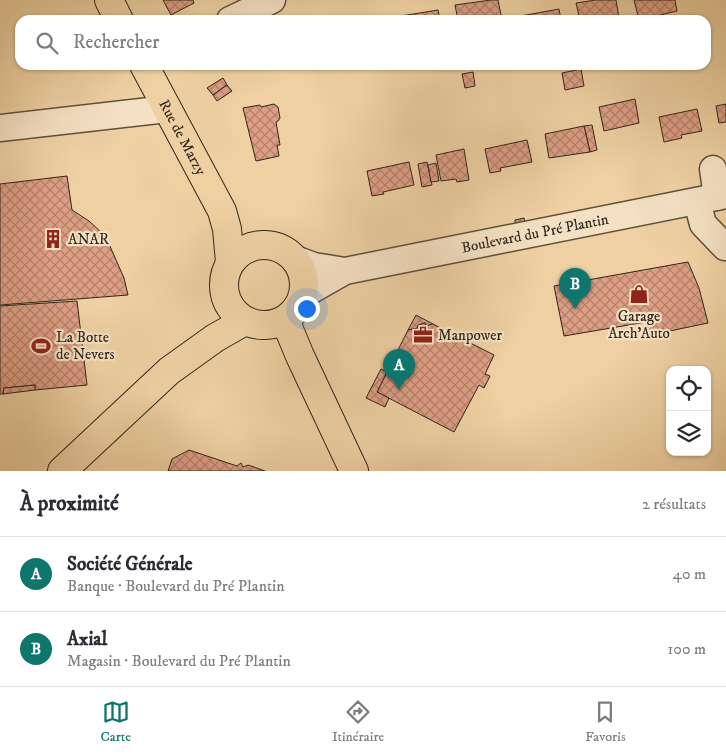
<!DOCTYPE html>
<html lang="fr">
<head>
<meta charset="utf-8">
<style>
	body { margin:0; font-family:"IM FELL DW Pica",serif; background:#f2f2f3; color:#2b2b33 }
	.controls { position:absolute; right:15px; bottom:15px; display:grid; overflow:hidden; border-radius:10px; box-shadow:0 1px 4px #0004 }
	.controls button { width:45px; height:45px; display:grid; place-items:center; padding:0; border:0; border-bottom:1px solid #e1e1e2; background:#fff; color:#2b2b33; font:25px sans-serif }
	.you { position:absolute; left:306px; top:308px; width:18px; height:18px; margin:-12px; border:4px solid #fff; border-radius:50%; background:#1a73e8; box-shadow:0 0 0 8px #1a73e833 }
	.badge { display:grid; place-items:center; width:32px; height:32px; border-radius:50%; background:#0f766e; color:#fff; font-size:16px; font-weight:700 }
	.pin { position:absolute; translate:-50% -41px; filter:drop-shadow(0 1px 2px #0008) }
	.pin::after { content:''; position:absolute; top:26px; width:18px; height:15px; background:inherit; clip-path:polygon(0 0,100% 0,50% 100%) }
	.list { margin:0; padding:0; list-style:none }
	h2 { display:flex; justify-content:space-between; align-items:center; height:65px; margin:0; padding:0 20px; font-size:21px }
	h2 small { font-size:16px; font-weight:400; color:#7c7c81 }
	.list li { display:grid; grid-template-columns:32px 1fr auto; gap:15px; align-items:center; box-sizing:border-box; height:75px; padding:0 20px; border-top:1px solid #e1e1e2 }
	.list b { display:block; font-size:19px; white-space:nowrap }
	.list p { margin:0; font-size:16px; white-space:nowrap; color:#7c7c81 }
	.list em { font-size:16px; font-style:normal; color:#7c7c81 }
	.icon { flex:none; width:28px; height:28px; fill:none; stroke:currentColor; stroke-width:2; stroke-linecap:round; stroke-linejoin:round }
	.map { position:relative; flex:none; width:726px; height:471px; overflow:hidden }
	.search { position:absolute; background:#fff; box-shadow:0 1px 4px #0004; left:15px; right:15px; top:15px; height:55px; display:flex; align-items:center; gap:12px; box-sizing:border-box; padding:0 18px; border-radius:15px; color:#7c7c81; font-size:19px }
	.sheet { height:215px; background:#fff }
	nav { display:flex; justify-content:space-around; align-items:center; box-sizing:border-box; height:70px; border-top:1px solid #e1e1e2; background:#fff; font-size:14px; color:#7c7c81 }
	nav a { display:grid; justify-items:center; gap:2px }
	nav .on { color:#0f766e }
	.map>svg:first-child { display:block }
</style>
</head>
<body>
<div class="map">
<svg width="726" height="471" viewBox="0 0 726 471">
	<defs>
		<pattern id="building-cross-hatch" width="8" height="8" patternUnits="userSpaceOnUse" patternTransform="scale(1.25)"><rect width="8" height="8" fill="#dd9e84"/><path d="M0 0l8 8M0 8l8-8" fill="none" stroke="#b4816b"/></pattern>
	</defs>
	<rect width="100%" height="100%" fill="#eed0a2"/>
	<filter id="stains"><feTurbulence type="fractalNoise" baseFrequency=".004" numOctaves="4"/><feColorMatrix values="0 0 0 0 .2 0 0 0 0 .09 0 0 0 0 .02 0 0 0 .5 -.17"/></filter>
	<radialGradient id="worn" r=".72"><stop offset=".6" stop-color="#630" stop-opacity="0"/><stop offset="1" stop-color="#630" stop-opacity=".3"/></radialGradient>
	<g fill="url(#building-cross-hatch)" stroke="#30261c">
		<polygon points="163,0 193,0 194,3 171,15"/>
		<polygon points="491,0 498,0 502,20 458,20 455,5"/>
		<polygon points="596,0 616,0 619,18 609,20 580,20 576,3"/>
		<polygon points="634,0 675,0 677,11 639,20"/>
		<polygon points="559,9 561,20 521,20 521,16"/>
		<polygon points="438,10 440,20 396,20 395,17"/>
		<polygon points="581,69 584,86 565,90 562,73"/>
		<polygon points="473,72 475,86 465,88 462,74"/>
		<polygon points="223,78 227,85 213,95 207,88"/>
		<polygon points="227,85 232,91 217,101 213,95"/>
		<polygon points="635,99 639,123 604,131 599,107"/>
		<polygon points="274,104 278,107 280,118 278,121 276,122 280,145 277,145 279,156 256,161 243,108 260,105 261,107"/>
		<polygon points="726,104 726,122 719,123 716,106"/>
		<polygon points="697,109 702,131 681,135 682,138 664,142 659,117"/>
		<polygon points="592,125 597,150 590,152 584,126"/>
		<polygon points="584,126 590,152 549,158 545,134"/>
		<polygon points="527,140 532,162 500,168 501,171 490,173 485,149"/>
		<polygon points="464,149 469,180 457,182 456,179 441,181 436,155"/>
		<polygon points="409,162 414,185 383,192 384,194 372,196 367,171"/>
		<polygon points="427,162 432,185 422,187 418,164"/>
		<polygon points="436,163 439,181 431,182 428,165"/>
		<polygon points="67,176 72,210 89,221 103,234 109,244 124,278 128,295 0,305 0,184"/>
		<polygon points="524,218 525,222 515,224 515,220"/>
		<polygon points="688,262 699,288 708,323 665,332 664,329 648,332 646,322 564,336 554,286"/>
		<polygon points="77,301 87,385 35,390 35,385 4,388 3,394 0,394 0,306"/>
		<polygon points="416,315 433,324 426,326 425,323 418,325 418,328 408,330"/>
		<polygon points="425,323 426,326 433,324 494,355 485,374 490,376 484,388 479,385 454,432 377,392 408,330 418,328 418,325"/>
		<polygon points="381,369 387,372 377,392 389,398 385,407 366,398"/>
		<polygon points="35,385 35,390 3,394 4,388"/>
		<polygon points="189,450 237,466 241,463 243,467 248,465 265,471 168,471 172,459"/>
	</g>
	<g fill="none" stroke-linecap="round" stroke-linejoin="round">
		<g stroke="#60503e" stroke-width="29">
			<g id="minor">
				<polyline points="230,20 272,0"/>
				<polyline points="0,128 167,109"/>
				<polyline points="713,169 717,197"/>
				<polyline points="697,201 703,224 725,247"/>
				<polyline points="295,259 314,266 345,271"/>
				<path id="s1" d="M303 295 345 271 726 195"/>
			</g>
		</g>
		<g stroke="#30261c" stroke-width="30">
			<g id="major">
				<polyline points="109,0 119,20"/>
				<path id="s2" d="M144 65 222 211 227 229 230 262"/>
				<circle cx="264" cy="285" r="40"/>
				<polyline points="285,320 300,356 354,471"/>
				<polyline points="62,471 169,371 215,338 245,321"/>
			</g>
		</g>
		<use href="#minor" stroke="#f4e0c3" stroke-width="26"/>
		<use href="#major" stroke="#eed0a2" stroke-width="28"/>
	</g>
	<defs>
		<g id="building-bare" transform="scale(1.5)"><path d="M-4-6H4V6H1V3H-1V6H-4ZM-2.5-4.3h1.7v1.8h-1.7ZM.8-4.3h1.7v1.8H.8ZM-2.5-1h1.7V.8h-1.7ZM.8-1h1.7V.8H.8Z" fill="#8f2418" stroke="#f4e0c3" stroke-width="2.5" paint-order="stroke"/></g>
		<g id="shop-bare" transform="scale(1.5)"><path d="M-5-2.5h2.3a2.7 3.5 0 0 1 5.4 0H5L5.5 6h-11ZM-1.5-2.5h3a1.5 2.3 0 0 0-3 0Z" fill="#8f2418" stroke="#f4e0c3" stroke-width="2.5" paint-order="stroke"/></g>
		<g id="office-bare" transform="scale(1.5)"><path d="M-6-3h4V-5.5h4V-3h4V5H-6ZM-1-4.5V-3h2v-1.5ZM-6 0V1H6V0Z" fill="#8f2418" stroke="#f4e0c3" stroke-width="2.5" paint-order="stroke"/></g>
		<g id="stadium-bare" transform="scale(1.5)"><path d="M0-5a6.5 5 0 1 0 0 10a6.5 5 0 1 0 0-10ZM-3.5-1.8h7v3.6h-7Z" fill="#8f2418" stroke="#f4e0c3" stroke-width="2.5" paint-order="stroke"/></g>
	</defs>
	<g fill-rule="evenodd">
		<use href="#building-bare" x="53" y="239"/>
		<use href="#shop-bare" x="639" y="294"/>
		<use href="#office-bare" x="423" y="335"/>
		<use href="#stadium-bare" x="41" y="346"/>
	</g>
	<g text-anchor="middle" stroke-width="4.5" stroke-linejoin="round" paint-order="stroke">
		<g font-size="15" fill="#30261c" stroke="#f4e0c3">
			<text dy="5" stroke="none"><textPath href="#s2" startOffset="82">Rue de Marzy</textPath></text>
			<text dy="5" stroke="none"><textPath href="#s1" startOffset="242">Boulevard du Pré Plantin</textPath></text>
		</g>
		<g font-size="15" fill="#30261c" stroke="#f4e0c3" text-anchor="start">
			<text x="68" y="244">ANAR</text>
			<text x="639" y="321" text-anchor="middle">Garage<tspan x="639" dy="17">Arch'Auto</tspan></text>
			<text x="438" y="340">Manpower</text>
			<text x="56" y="342">La Botte<tspan x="56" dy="17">de Nevers</tspan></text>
		</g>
	</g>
	<rect width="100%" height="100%" filter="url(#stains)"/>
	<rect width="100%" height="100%" fill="url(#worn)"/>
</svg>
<div class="controls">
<button><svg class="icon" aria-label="locate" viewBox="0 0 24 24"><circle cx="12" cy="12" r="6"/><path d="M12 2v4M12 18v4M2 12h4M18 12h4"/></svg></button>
<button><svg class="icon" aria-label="layers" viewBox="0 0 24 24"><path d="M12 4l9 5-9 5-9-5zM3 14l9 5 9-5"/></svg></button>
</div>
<div class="you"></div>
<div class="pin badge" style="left:399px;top:390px">A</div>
<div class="pin badge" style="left:575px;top:309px">B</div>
<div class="search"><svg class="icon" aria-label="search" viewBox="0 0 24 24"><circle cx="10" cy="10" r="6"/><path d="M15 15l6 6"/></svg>Rechercher</div>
</div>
<section class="sheet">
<h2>À proximité<small>2 résultats</small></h2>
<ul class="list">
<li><span class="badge">A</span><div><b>Société Générale</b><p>Banque · Boulevard du Pré Plantin</p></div><em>40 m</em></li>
<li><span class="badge">B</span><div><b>Axial</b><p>Magasin · Boulevard du Pré Plantin</p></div><em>100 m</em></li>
</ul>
</section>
<nav>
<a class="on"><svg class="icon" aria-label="map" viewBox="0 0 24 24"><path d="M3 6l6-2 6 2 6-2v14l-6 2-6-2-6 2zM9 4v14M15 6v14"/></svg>Carte</a>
<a><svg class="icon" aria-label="directions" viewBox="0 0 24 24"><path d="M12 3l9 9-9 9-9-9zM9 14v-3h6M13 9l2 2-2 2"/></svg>Itinéraire</a>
<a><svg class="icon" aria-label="saved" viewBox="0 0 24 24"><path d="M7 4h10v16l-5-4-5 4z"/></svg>Favoris</a>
</nav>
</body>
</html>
